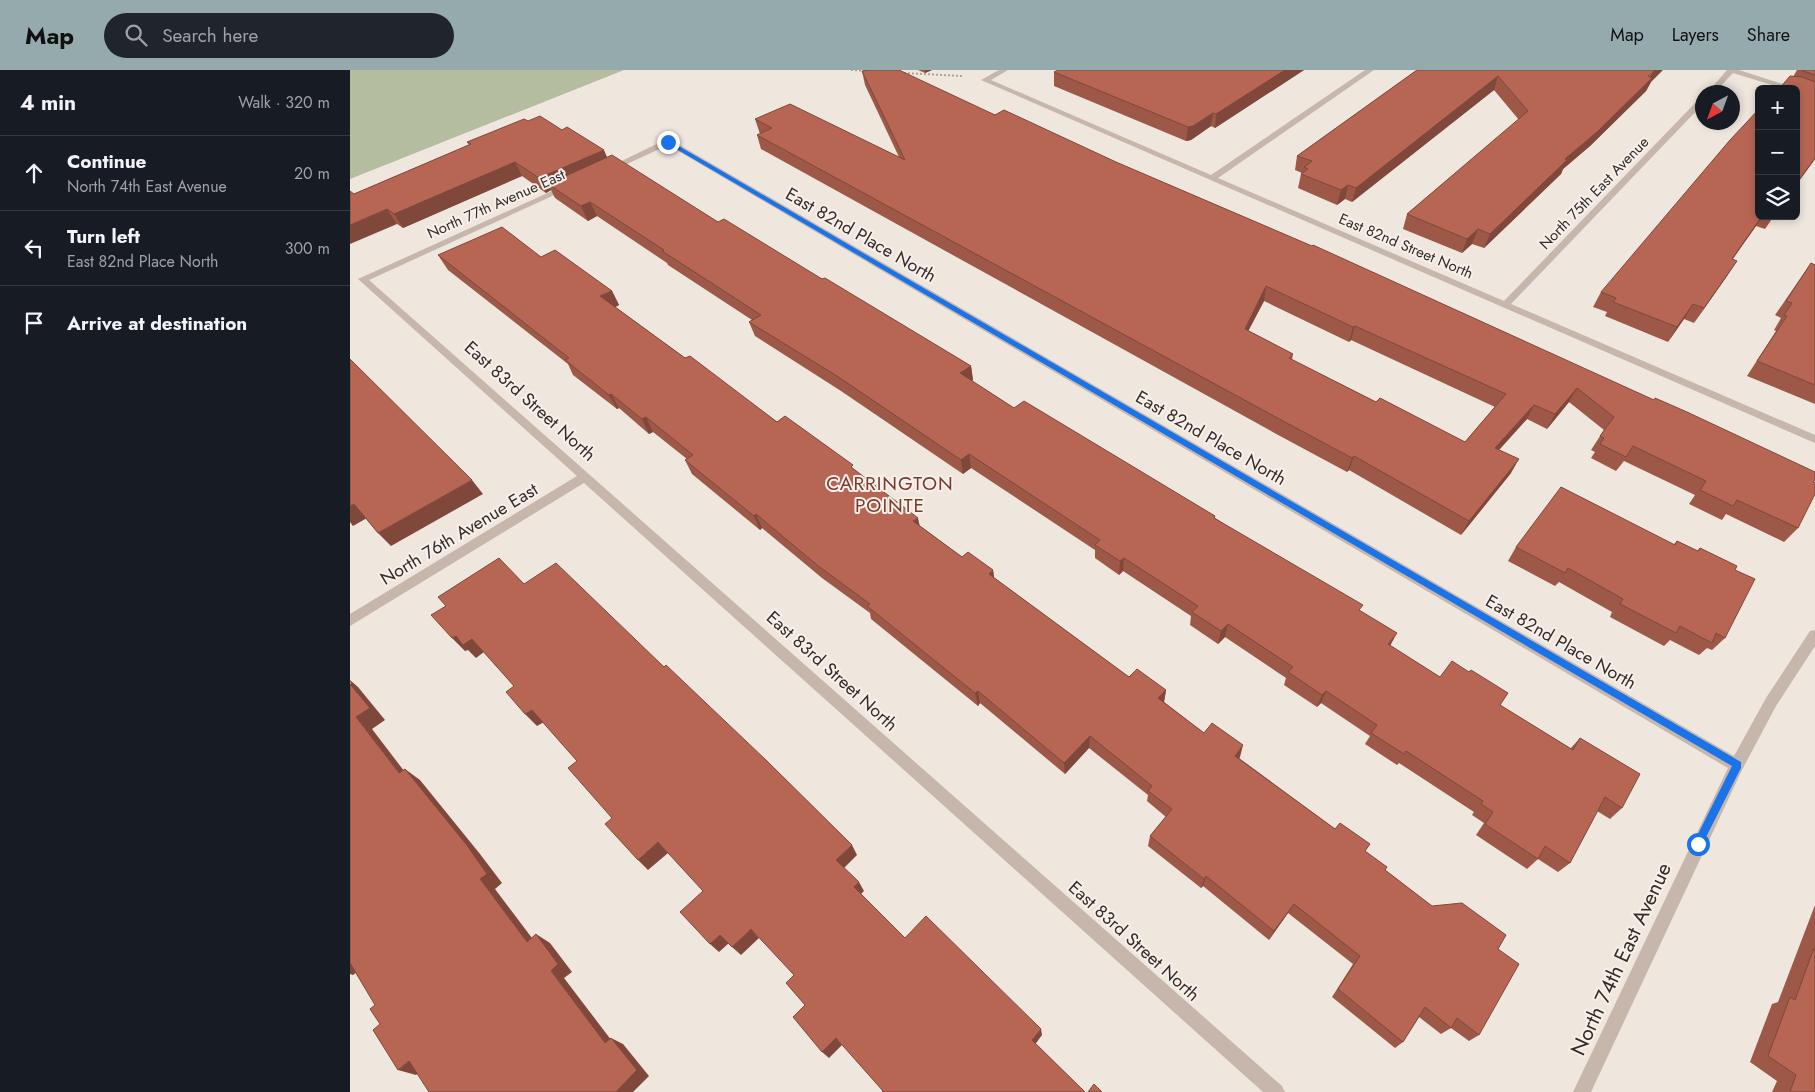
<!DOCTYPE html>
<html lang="en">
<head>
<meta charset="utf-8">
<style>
	body { margin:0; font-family:Jost,sans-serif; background:#20242c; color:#f1f3f6 }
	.controls { position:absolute; right:15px; top:15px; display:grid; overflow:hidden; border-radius:8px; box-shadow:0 2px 8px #0003 }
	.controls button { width:45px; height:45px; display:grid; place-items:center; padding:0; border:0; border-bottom:1px solid #363941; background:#171b24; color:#f1f3f6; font:25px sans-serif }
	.compass { position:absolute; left:1345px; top:15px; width:45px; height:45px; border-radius:50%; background:#171b24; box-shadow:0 2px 8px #0003; rotate:221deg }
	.stop { position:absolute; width:15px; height:15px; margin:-11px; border:4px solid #1a73e8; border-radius:50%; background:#fff }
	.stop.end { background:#1a73e8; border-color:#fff; box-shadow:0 1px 5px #0008 }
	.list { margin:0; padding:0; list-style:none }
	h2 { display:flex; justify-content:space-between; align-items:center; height:65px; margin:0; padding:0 20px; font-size:21px }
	h2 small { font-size:16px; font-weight:400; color:#9ea1a6 }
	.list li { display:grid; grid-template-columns:32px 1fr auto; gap:15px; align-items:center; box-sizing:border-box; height:75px; padding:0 20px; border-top:1px solid #363941 }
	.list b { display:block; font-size:19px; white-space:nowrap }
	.list p { margin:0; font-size:16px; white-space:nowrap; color:#9ea1a6 }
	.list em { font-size:16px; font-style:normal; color:#9ea1a6 }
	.icon { flex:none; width:28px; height:28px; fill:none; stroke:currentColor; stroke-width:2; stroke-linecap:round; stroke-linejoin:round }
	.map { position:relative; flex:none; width:1465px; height:1022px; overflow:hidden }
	header { display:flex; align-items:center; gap:30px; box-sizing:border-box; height:70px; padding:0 25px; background:#95aaac; color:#111 }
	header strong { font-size:24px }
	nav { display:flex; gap:28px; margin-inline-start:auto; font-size:18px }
	.search { width:350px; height:45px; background:#20242c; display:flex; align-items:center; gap:12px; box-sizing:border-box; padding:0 18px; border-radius:28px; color:#9ea1a6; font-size:19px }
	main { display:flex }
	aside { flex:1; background:#171b24 }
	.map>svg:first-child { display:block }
</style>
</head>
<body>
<header>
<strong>Map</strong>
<div class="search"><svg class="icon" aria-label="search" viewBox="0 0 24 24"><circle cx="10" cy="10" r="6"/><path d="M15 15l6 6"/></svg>Search here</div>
<nav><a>Map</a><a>Layers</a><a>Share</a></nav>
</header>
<main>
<aside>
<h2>4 min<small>Walk · 320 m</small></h2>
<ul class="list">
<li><svg class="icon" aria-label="ahead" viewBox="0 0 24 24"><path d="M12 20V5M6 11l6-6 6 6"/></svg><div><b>Continue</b><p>North 74th East Avenue</p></div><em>20 m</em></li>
<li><svg class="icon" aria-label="left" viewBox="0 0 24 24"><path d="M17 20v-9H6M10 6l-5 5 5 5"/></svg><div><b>Turn left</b><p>East 82nd Place North</p></div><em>300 m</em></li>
<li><svg class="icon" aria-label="arrive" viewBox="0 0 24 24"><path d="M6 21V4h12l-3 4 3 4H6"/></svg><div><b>Arrive at destination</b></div></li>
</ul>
</aside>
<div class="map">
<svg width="1465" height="1022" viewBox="0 0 1465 1022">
	<rect width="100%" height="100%" fill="#efe6de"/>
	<polygon fill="#b5bda0" points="0,0 274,0 0,109"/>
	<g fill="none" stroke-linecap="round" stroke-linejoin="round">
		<g stroke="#b2a096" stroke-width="2" stroke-dasharray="2 2" stroke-linecap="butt">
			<polyline points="501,0 517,1"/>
			<polyline points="554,3 612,6"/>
		</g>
		<g fill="#c6b6ab" fill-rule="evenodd">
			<polygon points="649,0 658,0 641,10 861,105 1015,0 1024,0 868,108 1154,231 1349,29 1352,29 1352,35 1161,234 1465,365 1465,373 631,10"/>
			<polygon points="1377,0 1389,0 1448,19 1446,21 1446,19 1435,19 1383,3 1365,22 1358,22"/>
			<polygon points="315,70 321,70 1384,686 1416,628 1460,561 1465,560 1465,576 1426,636 1392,700 1241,1022 1223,1022 1378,698 318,75 262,101 255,99"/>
			<polygon points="215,115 222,117 19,210 932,1016 935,1022 913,1022 234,413 0,556 0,544 227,406 8,209"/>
		</g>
	</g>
	<g fill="#9d5848" fill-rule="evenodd">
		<polygon points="568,0 582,0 575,3"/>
		<polygon points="954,0 865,58 861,56 841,70 836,71 704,16 704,2"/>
		<polygon points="1067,0 1301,12 1296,21 1240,76 1213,99 1211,104 1134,178 1122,174 1112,183 1053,159 1057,144 1169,50 1144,20 1002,132 995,129 987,135 948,118 951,104 952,103 945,100 947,86"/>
		<polygon points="1447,0 1465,0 1465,89 1446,115 1446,19 1443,7"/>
		<path d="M512 1 645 45 1463 412 1448 458 1434 472 1376 444 1372 450 1339 434 1345 425 1274 391 1266 401 1241 388 1245 382 1241 380 1254 360 1219 332 1197 359 1177 349 1149 380 1161 403 1111 465 999 400 997 402 930 366 411 79 407 65 410 64 405 49 549 87 515 15ZM914 231 999 272 1001 270 1145 337 1115 372 1026 332 942 290 943 284 898 261Z"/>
		<polygon points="117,72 257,88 368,152 472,209 621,296 623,310 621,311 664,338 865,448 1011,542 1040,576 1090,607 1150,635 1220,679 1230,668 1272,738 1260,749 1247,741 1220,793 1208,802 1188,789 1177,799 1126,765 1134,753 1122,745 1124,742 1049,693 1047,695 1015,674 1020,666 971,633 967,637 934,615 936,608 875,567 868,574 840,555 841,546 773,501 769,505 745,488 745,480 621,398 613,404 491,321 405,266 399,252 402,250 318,195 317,193 247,146 238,151 205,128 201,120 196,123 172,106 53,158 4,124 119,75"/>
		<polygon points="1409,146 1424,146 1415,159 1406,156 1382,190 1377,206 1344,253 1334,249 1318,272 1255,246 1257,242 1243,237 1251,222"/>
		<polygon points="88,185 191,187 262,221 269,235 265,237 335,288 427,352 505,400 570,456 612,487 643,500 644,508 779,607 816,620 814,632 854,663 890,687 889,688 1015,781 1035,800 1082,836 1148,879 1129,965 1119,971 1101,958 1091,964 1069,947 1053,972 1045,978 982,927 1003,894 938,843 919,870 853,816 851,818 798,776 800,766 816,747 797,731 798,725 739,678 715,704 630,633 628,636 521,549 520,543 472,508 412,458 410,460 342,404 335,390 337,389 303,362 299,364 269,338 267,339 223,305 218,294 98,200"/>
		<polygon points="1461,193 1465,195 1465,334 1397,306 1426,261 1424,260 1431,248 1425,245"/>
		<polygon points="1327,471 1347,481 1350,478 1385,500 1375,568 1362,580 1357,578 1349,585 1320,570 1314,576 1260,547 1262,542 1209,512 1205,516 1158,491 1166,477 1324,474"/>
		<polygon points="1465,835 1465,1022 1422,1022 1427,1011 1400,992 1422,934 1428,932"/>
	</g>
	<g fill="#80473b">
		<polygon points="575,0 582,0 575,3"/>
		<polygon points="935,0 954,0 865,58 866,44"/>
		<polygon points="1305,0 1313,0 1301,12 1296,21 1240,76 1213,99 1211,104 1134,178 1140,164"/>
		<polygon points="1148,6 1144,20 1002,132 1006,118"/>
		<polygon points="863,43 861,56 841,70 836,71 838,57"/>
		<polygon points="254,80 260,94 198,114 201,120 196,123 189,108"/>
		<polygon points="1465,88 1465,89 1446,115 1446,114"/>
		<polygon points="165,92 172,106 53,158 44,144"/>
		<polygon points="998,115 995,129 987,135 991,120"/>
		<polygon points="240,132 247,146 238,151 231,136"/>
		<polygon points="37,139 47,154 0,174 0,155"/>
		<polygon points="1412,146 1406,156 1372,204 1382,189"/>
		<polygon points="1128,159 1122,174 1112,183 1117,169"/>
		<polygon points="1387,191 1377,206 1344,253 1354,238"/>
		<polygon points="916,216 914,231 892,273 895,259"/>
		<polygon points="262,221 269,235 258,241 250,226"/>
		<polygon points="1343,234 1334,249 1318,272 1327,257"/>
		<polygon points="1005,256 1001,270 999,272 1003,257"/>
		<polygon points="621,296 623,310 612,318 610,303"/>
		<polygon points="1227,318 1219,332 1197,359 1205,344"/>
		<polygon points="261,324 269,338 267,339 259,325"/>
		<polygon points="1184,335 1177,349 1138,392 1145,378"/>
		<polygon points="296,347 303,362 299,364 292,349"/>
		<polygon points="619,384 621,398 613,404 611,390"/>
		<polygon points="1004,386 999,400 997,402 1002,388"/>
		<polygon points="1169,389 1161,403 1111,465 1119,451"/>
		<polygon points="122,410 133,424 41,476 28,463"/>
		<polygon points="4,434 17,448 3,456 0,452 0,436"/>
		<polygon points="406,444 412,458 410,460 404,446"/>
		<polygon points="568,448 571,462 563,451"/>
		<polygon points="774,488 773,501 769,505 770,491"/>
		<polygon points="643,500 645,514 639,504"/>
		<polygon points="878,554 875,567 868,574 871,561"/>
		<polygon points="1047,563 1040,576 1038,574"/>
		<polygon points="106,566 122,569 134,582 126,588 118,580 115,581 102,568"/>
		<polygon points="0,610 8,617 35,650 22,659 64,714 49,703 6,647"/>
		<polygon points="816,620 814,632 806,640 808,628"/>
		<polygon points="628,621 630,633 628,636 625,623"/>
		<polygon points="976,621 971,633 967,637 972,625"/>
		<polygon points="182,640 194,652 187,656 175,644"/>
		<polygon points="740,666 739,678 715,704 714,693"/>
		<polygon points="893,675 890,687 881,697 885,686"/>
		<polygon points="55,699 70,710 130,784 152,813 145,819 191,880 177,872 130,809"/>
		<polygon points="308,772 318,783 298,800 288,790"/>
		<polygon points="502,775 507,785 492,800 486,790"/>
		<polygon points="856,806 853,816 851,818 854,809"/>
		<polygon points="509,812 514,821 509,826 504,817"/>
		<polygon points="944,834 938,843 919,870 924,861"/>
		<polygon points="401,859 409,868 391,885 382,877"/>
		<polygon points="186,864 200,873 222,902 214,908 268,979 255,973 201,901"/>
		<polygon points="370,865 379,873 369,882 360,874"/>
		<polygon points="0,889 15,896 3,905 0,904"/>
		<polygon points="691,959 692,965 684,976 682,970"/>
		<polygon points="261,968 273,974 299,1006 283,1022 266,1022"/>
		<polygon points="486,968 492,975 479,988 472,982"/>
		<polygon points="59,991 77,996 66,1005 48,1000"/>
	</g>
	<g fill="#b76654" stroke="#80473b" fill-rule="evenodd">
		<path d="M520 0H549L645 45 654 40 766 92 962 176 963 175 1304 330 1305 328 1337 342 1465 402V410L1463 412 1465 413V424L1448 458 1387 430 1383 436 1350 420 1356 411 1283 376 1276 387 1250 374 1254 368 1250 366 1264 347 1227 318 1205 344 1184 335 1145 378 1169 389 1119 451 1004 386 1002 388 933 351 407 65 422 58 405 49 440 34 555 90 512 1ZM916 216 1003 257 1005 256 1156 324 1115 372 1030 328 1026 332 939 288 943 284 895 259Z"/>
		<polygon points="708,0 935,0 866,44 863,43 843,56 838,57 704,2"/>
		<polygon points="1067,0 1305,0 1298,6 1302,8 1247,62 1215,89 1217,90 1140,164 1128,159 1117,169 1057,144 1178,41 1148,6 1006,118 998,115 991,120 951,104 958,99 954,97 962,91 947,86"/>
		<polygon points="1451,0 1465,0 1465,5"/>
		<polygon points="1440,6 1452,7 1465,12 1465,88 1446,114 1446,19 1429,19"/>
		<polygon points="1409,39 1409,146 1412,146 1382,189 1387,191 1354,238 1343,234 1327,257 1263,232 1266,228 1251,222 1380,70"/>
		<polygon points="190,46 212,60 217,57 254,80 189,108 165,92 44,144 37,139 0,155 0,121 4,124 121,74 117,72 174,49 178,51"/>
		<polygon points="262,85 368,152 374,149 472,209 475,208 621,296 610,303 664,338 674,331 865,446 864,448 1013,535 1009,540 1047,563 1038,574 1090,607 1102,591 1119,602 1121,600 1158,623 1150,635 1223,680 1230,668 1290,704 1272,738 1255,727 1220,793 1195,776 1188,789 1135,754 1143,742 1131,734 1133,731 1056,681 1054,684 1021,663 1027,655 976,621 972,625 938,602 943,597 878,554 871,561 842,542 848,536 774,488 770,491 745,475 750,470 619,384 611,390 487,306 399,252 411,245 312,181 314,180 240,132 231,136 198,114"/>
		<polygon points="152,157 191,187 205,180 262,221 250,226 335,288 340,286 427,352 435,346 503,395 501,397 568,448 563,451 612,487 618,482 643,500 639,504 779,607 787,599 816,620 808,628 854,663 862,653 893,675 885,686 985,759 990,753 1020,774 1015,781 1037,797 1035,800 1082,836 1112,833 1156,865 1148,879 1169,894 1129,965 1107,948 1101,958 1075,937 1053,972 988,919 1010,886 944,834 924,861 856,806 854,809 800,766 822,739 798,721 802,716 740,666 714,693 628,621 625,623 517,536 520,534 467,495 406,444 404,446 335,390 343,385 296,347 292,349 261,324 259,325 215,290 219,288 88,185"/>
		<polygon points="1461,193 1465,195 1465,315 1407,291 1437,246 1434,245 1442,233 1436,231"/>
		<polygon points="0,289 122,410 28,463 4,434 0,436"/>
		<polygon points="1211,417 1325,475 1327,471 1348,481 1350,478 1387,496 1385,500 1405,509 1375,568 1366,563 1362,573 1330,556 1326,563 1270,534 1273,529 1218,498 1215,503 1166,477"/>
		<polygon points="149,488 174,514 206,493 314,597 316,595 417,691 502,775 486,790 509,812 504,817 555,868 576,846 691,959 682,970 735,1022 532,1022 533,1021 486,968 472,982 443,947 455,935 436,913 444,905 401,859 382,877 370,865 360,874 330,842 353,821 308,772 288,790 255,754 262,748 218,698 227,691 182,640 175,644 156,622 164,616 122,569 113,575 106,566 102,568 81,545 96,536 88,527"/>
		<polygon points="0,614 20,638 6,647 49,703 55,699 116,774 137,804 130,809 177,872 186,864 208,894 201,901 255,973 261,968 287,1000 266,1022 79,1022 59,991 48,1000 23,960 30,954 20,939 25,935 0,893"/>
		<polygon points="1465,875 1465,1022 1440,1022 1446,1005 1418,986 1440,927 1445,930"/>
		<polygon points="744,1014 752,1022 738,1022"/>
	</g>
	<polygon fill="#1a73e8" points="316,71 320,71 1391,692 1391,698 1351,777 1345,777 1343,774 1382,696 316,73"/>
	<g text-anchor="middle" stroke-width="4" stroke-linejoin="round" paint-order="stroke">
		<g font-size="15" fill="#352c29" stroke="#f7f0ea">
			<text transform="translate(1244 123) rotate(-46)" y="5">North 75th East Avenue</text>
			<text transform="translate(146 134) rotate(-24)" y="5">North 77th Avenue East</text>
			<text transform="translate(1056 176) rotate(23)" y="5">East 82nd Street North</text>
		</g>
		<g font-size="18" fill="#352c29" stroke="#f7f0ea">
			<text transform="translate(511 165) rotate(30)" y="6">East 82nd Place North</text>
			<text transform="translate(180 331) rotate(42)" y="6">East 83rd Street North</text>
			<text transform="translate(861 368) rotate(30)" y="6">East 82nd Place North</text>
			<text transform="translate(109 464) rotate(-31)" y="6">North 76th Avenue East</text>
			<text transform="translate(1211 572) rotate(30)" y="6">East 82nd Place North</text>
			<text transform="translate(482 601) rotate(42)" y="6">East 83rd Street North</text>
			<text transform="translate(784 871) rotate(42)" y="6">East 83rd Street North</text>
		</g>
		<g font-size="19" letter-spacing="1" fill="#7a3a2c" stroke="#f7f0ea">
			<text x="540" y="420">CARRINGTON<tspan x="540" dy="22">POINTE</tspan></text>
		</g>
		<g font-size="21" fill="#352c29" stroke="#f7f0ea">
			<text transform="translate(1271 889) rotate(-65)" y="7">North 74th East Avenue</text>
		</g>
	</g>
</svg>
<div class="controls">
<button>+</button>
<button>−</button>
<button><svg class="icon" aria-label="layers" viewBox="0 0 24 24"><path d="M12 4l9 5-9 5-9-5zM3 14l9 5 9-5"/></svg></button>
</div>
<svg class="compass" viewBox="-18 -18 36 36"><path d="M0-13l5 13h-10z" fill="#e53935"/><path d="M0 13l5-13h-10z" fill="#9ea1a6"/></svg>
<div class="stop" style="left:1348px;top:774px"></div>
<div class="stop end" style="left:318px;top:72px"></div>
</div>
</main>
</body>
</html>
